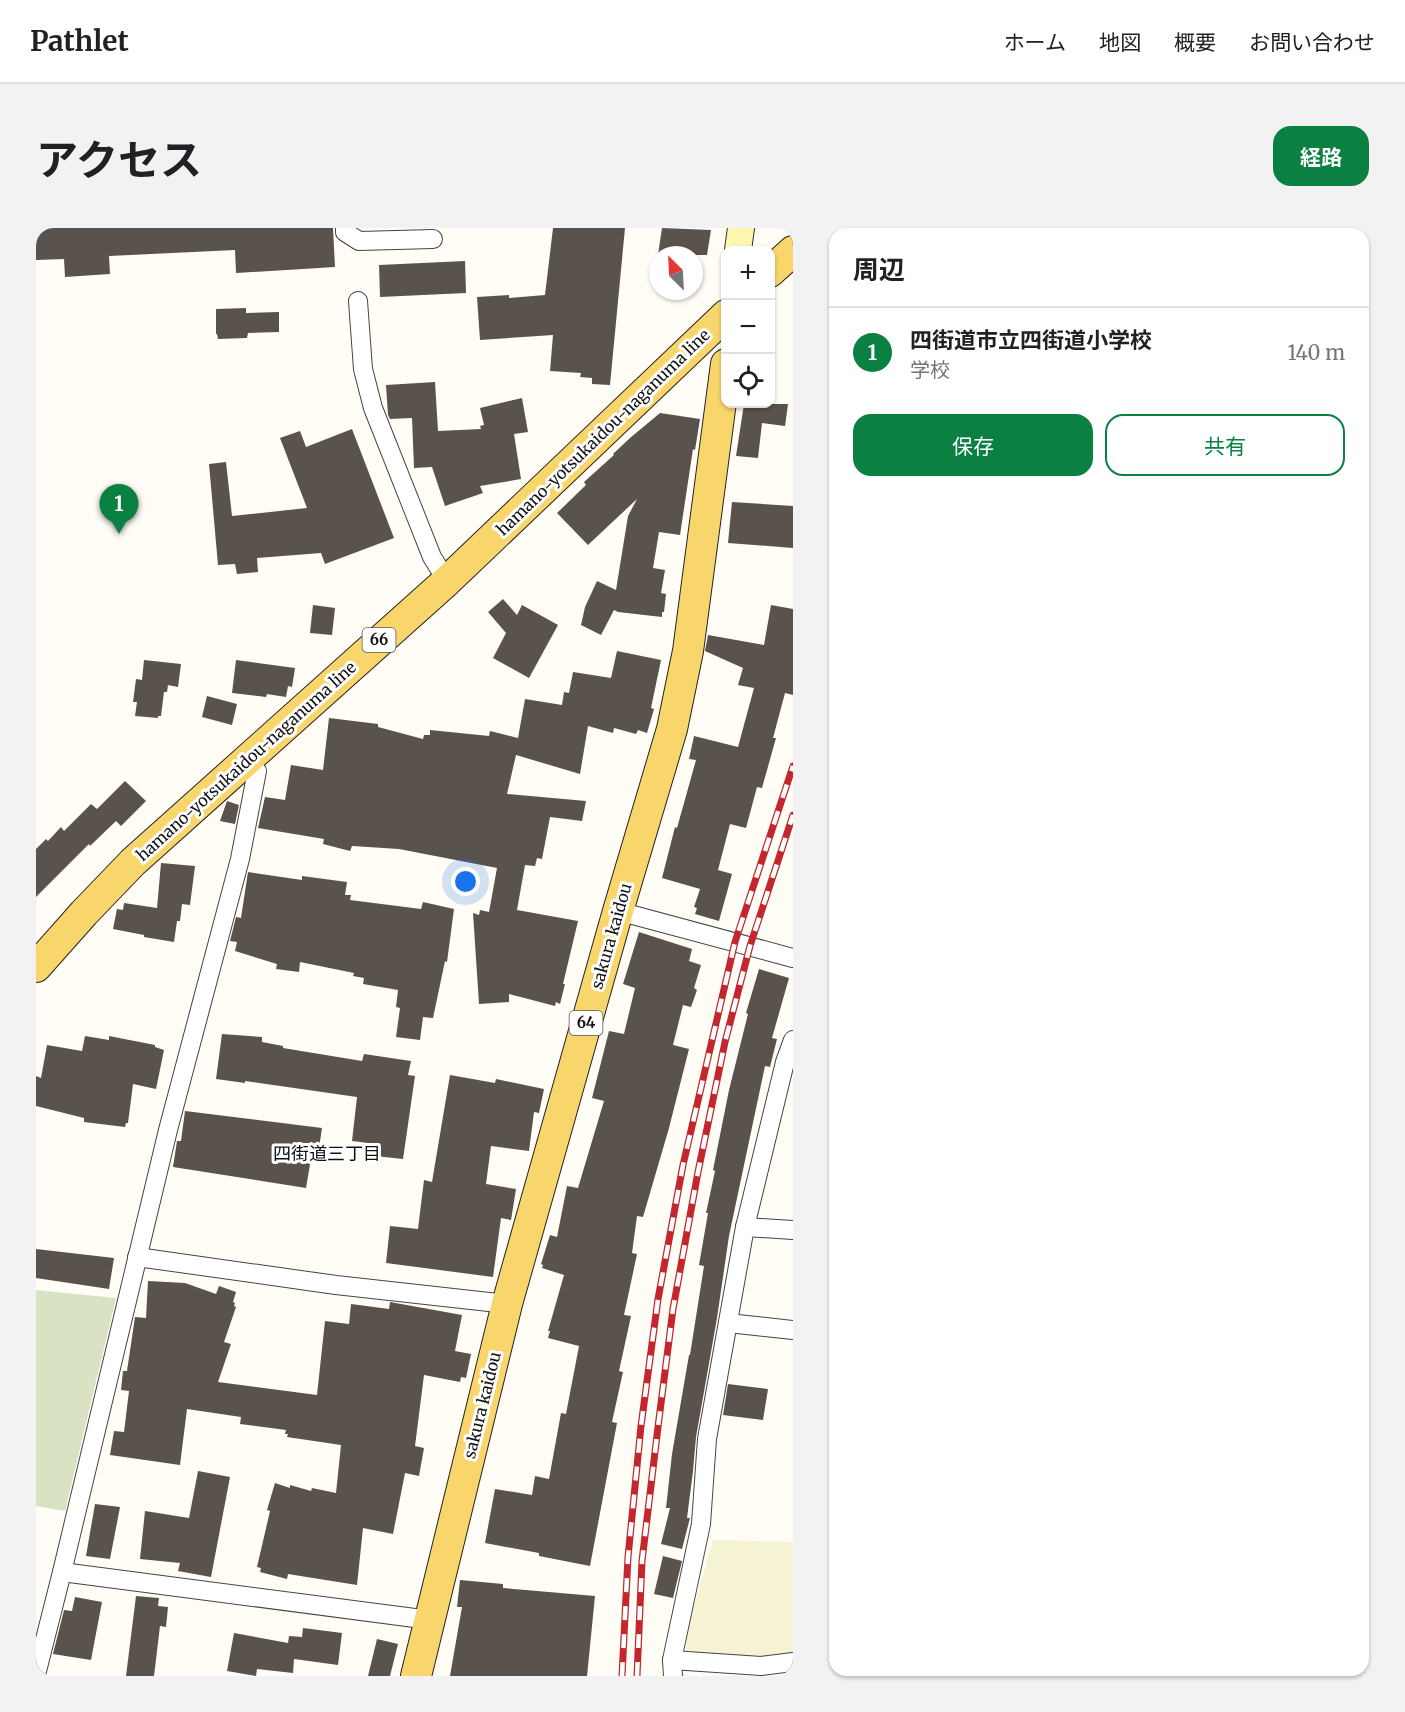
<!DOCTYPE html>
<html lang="ja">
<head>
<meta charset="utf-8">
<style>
	body { margin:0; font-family:Merriweather,"Noto Sans JP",serif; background:#f2f2f2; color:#202124 }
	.controls { position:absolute; right:18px; top:18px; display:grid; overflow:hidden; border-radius:12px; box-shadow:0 2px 4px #0004 }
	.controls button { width:54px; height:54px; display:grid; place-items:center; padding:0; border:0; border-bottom:2px solid #e0e0e0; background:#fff; color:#202124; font:30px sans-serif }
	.compass { position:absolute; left:613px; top:18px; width:54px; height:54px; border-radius:50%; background:#fff; box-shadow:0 2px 4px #0004; rotate:336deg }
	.you { position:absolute; left:430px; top:654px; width:21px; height:21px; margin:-15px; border:4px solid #fff; border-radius:50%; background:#1a73e8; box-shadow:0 0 0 9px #1a73e833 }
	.badge { display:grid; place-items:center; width:39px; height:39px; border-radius:50%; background:#0b8043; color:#fff; font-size:20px; font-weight:700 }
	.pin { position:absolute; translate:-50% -50px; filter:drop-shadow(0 2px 3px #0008) }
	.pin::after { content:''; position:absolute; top:32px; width:21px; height:18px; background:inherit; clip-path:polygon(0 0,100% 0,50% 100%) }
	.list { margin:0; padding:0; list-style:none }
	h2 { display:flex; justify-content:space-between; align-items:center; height:78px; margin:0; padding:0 24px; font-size:26px }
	h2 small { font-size:20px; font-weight:400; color:#757577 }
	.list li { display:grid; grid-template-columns:39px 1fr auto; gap:18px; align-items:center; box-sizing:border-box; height:90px; padding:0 24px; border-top:2px solid #e0e0e0 }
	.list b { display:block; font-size:22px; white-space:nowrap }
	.list p { margin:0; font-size:20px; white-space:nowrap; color:#757577 }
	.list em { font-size:20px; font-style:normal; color:#757577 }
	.actions { display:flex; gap:12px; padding:18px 24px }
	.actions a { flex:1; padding:14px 0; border:2px solid #0b8043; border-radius:18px; text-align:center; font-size:21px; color:#0b8043 }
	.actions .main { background:#0b8043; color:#fff }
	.icon { flex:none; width:33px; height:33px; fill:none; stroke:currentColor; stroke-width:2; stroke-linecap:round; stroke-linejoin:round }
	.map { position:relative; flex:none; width:757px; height:1448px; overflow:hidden; border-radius:18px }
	header { display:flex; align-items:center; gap:36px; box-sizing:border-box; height:84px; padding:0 30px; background:#fff; border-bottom:2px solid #e0e0e0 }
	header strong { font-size:28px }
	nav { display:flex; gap:33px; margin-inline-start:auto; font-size:21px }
	.intro { display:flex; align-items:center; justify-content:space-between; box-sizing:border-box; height:144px; padding:0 36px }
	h1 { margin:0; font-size:42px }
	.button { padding:15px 27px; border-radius:18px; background:#0b8043; color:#fff; font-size:21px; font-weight:700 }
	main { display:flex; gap:36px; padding:0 36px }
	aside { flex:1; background:#fff; border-radius:18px; box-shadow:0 2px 4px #0004 }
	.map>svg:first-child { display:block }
</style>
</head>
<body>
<header>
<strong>Pathlet</strong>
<nav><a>ホーム</a><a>地図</a><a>概要</a><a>お問い合わせ</a></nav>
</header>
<div class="intro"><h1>アクセス</h1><a class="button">経路</a></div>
<main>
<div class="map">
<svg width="757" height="1448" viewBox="0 0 757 1448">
	<rect width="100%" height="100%" fill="#fffdf5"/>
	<polygon fill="#f6f3d4" points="677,1312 757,1314 757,1426 727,1430 650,1424 650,1406"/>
	<polygon fill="#d9e3c4" points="0,1062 80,1070 29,1283 0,1278"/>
	<g fill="#5a524d">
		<polygon points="0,0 297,0 299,39 200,45 199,22 73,28 74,46 29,49 28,31 0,32"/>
		<polygon points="517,0 589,0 574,157 556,156 556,150 544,149 545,145 514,143 517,107 444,112 441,69 473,67 473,70 509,67"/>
		<polygon points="626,0 675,2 671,27 622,27"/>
		<polygon points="429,33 430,65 344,69 343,37"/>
		<polygon points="210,80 210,85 243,84 243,104 212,105 211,110 182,111 181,106 180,106 180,81"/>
		<polygon points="399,154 402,203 445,201 444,198 448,197 444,180 486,170 492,204 478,206 485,251 444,258 447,265 409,278 396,239 378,240 376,190 354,191 352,187 350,157"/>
		<polygon points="708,176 752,176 749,198 726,195 722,230 700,228"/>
		<polygon points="624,185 664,191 659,222 657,221 644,307 623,304 617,340 629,342 625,365 630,366 628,384 626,384 626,389 582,384 578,382 565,407 545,397 549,379 561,353 580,362 592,288 601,271 552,317 521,285 550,257 548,254 578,227 577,226 594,210"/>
		<polygon points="316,201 358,310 289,336 285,325 221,330 222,344 201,346 199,336 182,337 173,236 190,234 196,288 271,280 244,210 264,203 270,219"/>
		<polygon points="696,274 757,278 757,320 692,315"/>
		<polygon points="467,371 481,387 486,377 522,397 493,450 457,430 470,405 452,384"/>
		<polygon points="277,377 299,380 296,407 274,405"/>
		<polygon points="735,377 757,381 757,467 749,465 737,510 740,510 726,560 721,559 710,600 694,596 682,642 696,646 683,693 659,686 661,680 658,679 664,661 626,650 639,599 641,600 660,532 653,531 658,508 702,519 718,460 702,457 707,440 669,423 672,407 728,417"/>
		<polygon points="581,423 625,432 615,480 618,481 611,505 602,502 600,506 578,500 577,505 552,498 544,546 480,527 471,566 550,573 546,593 514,589 506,631 501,630 499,638 489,637 481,682 542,693 527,756 529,756 524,776 520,774 519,778 473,766 473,774 443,776 437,685 443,687 444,682 453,684 461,640 363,621 316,618 314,623 287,616 288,611 222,600 229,569 249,572 255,537 287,542 293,490 342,496 342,499 387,511 388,507 394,507 394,502 453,508 454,503 482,510 489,471 526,477 528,464 533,465 537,444 575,450"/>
		<polygon points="108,432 145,436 142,459 132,457 131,464 128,464 125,488 122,488 122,490 99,488 101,474 97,474 100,451 106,452"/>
		<polygon points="200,432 259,440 256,459 252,458 250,469 231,466 230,469 196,465"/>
		<polygon points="171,468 201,476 196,497 166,489"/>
		<polygon points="89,553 110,573 85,598 80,593 54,618 53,616 0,669 0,621 10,611 12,613 25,599 28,603 55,576 61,581"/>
		<polygon points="191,573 203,577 199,596 184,593"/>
		<polygon points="125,635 159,638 154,677 146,676 144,693 141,693 138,714 108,709 108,707 77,701 81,681 87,682 88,675 121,680"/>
		<polygon points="212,644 266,652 266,648 311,654 309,667 315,667 314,672 385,681 387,674 418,681 411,734 409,733 397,790 387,789 384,812 360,809 364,780 360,779 362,762 327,756 328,750 317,748 318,745 264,734 263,744 240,741 241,736 199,723 201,714 194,713 200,689 205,690"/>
		<polygon points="603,704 656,721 653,733 665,737 658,760 661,762 655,779 647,777 637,817 653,821 633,900 607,989 601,988 596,1025 601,1026 588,1087 595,1088 583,1143 587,1144 576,1194 581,1195 554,1338 503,1328 503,1325 449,1315 459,1261 496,1267 499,1248 513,1251 525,1185 530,1186 543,1118 512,1110 514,1103 512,1103 528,1047 506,1040 507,1037 505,1036 514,1007 521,1009 531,958 542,960 568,873 556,870 573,803 588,806 599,760 587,756"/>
		<polygon points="723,741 753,750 736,810 741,811 734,839 729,838 693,1008 681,1090 660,1209 657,1243 651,1290 654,1290 646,1321 625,1316 634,1280 630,1280 636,1226 653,1127 654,1127 668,1038 663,1037 672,985 670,985 679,943 677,942 693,862 712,786 710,785"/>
		<polygon points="186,806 226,809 226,814 247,818 247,820 326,833 328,826 375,833 372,847 379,848 367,931 339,928 340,916 316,913 321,869 209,853 209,855 180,851"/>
		<polygon points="49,808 73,812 73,808 119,817 119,819 128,822 120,861 97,856 92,895 90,895 89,899 48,894 48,890 0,878 0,848 5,850 11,817 46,823"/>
		<polygon points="414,847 459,855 460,851 508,861 503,885 498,884 493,923 455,918 450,956 480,961 475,992 465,990 457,1049 350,1035 354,998 382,1001 388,952 396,954"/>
		<polygon points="149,883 286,900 283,920 277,919 270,960 137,939 141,913 145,913"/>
		<polygon points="0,1021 78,1030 73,1061 0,1050"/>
		<polygon points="112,1053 149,1055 180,1066 183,1058 200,1064 197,1074 199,1075 198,1078 200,1079 188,1114 195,1116 182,1154 281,1167 289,1093 313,1096 315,1076 353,1081 354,1074 426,1087 419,1123 435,1126 430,1150 425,1149 424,1154 388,1147 379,1218 388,1220 383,1248 369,1245 357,1306 327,1300 321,1357 252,1346 251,1351 224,1344 225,1340 221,1339 234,1283 231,1282 239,1255 254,1260 254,1257 275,1263 276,1260 300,1265 305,1217 251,1209 252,1206 249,1206 250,1202 204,1196 205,1189 151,1181 144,1237 74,1227 78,1203 88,1204 93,1163 85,1162 87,1143 91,1143 99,1089 110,1090"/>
		<polygon points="692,1156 732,1161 727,1192 687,1187"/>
		<polygon points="162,1243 194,1249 175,1349 142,1343 144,1335 104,1331 109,1283 153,1290"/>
		<polygon points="59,1276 84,1279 74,1331 50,1328"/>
		<polygon points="627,1328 646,1333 637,1370 618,1366"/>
		<polygon points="424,1352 467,1356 467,1360 559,1368 551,1448 414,1448 426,1379 421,1379"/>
		<polygon points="100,1368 123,1370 122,1378 132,1379 130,1399 124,1398 118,1448 90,1448"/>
		<polygon points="39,1369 66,1374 55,1432 17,1426 28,1382 36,1383"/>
		<polygon points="267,1400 306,1405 302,1437 258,1431 257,1445 221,1441 220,1448 191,1443 198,1405 252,1415 253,1408 266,1409"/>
		<polygon points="341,1411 362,1416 354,1448 332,1448"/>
	</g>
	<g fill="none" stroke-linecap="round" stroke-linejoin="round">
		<g stroke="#444" stroke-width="20">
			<g id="street">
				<polyline points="309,0 309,4 323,13 397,11"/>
				<polyline points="322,73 327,141 337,180 396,329 411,353"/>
				<polyline points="582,683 757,730"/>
				<polyline points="709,999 757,1002"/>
				<polyline points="101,1029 300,1057 471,1076"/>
				<polyline points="692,1095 757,1102"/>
				<polyline points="26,1344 394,1392"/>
				<polyline points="636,1432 725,1438 757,1434"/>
				<polyline points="0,1447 26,1344 132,902 204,631 221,543 211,532"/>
				<polyline points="637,1448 636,1432 665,1296 671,1211 709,999 749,834 757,812"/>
			</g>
		</g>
		<g stroke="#333" stroke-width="28">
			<polyline id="secondary" points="702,22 705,0"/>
		</g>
		<g stroke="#222" stroke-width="32">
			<g id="primary">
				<polyline points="734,44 757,23"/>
				<polyline points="0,739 48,685 97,634 411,353 690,87"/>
				<polyline points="380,1448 471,1076 582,683 636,501 652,423 690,136"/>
			</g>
		</g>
		<use href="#street" stroke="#fff" stroke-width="18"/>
		<use href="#secondary" stroke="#fff6b0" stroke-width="26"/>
		<use href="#primary" stroke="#f9d66b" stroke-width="30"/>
		<g stroke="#c4262e" stroke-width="7">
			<g id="rail">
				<polyline points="586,1448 592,1329 605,1198 622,1071 647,937 699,714 757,538"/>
				<polyline points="601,1448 606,1333 622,1199 637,1081 662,944 689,814 714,718 757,587"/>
			</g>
		</g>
		<use href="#rail" stroke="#fff" stroke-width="4.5" stroke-dasharray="14" stroke-linecap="butt"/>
	</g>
	<g text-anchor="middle" stroke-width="6" stroke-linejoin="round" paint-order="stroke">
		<g fill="#fff" stroke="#585858" stroke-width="1.5">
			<rect x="326.5" y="400" width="33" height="24" rx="4.5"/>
			<rect x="533.5" y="783" width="33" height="24" rx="4.5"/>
		</g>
		<g font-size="15" font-weight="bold" fill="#111">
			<text x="343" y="417">66</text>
			<text x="550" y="800">64</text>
		</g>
		<g font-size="16" fill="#111" stroke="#fff">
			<text transform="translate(567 204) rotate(-44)" y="6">hamano-yotsukaidou-naganuma line</text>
			<text transform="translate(210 533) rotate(-42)" y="6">hamano-yotsukaidou-naganuma line</text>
			<text transform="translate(575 708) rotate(-74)" y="6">sakura kaidou</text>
			<text transform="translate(446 1177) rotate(-76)" y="6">sakura kaidou</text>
		</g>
		<g font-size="18" fill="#111" stroke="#fff">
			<text x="291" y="932">四街道三丁目</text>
		</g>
	</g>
</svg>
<div class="controls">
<button>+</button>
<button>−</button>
<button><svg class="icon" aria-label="locate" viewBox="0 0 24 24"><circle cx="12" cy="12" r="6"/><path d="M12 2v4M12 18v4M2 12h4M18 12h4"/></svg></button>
</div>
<svg class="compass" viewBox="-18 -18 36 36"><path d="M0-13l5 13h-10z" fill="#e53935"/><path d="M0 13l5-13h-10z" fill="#757577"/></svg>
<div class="you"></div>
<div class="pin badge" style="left:83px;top:306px">1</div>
</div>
<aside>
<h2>周辺<small></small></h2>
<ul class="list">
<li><span class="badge">1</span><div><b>四街道市立四街道小学校</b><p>学校</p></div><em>140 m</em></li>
</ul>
<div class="actions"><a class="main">保存</a><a>共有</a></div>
</aside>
</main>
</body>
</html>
